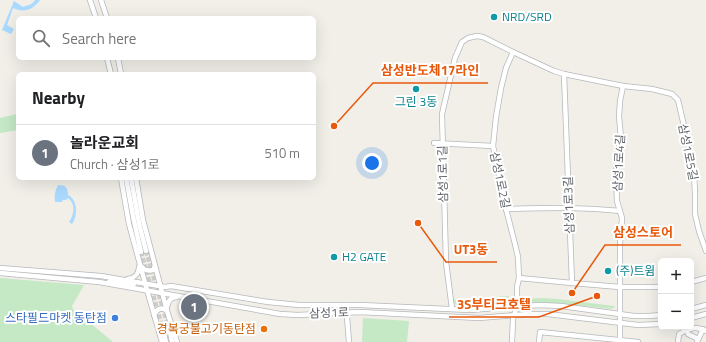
<!DOCTYPE html>
<html lang="en">
<head>
<meta charset="utf-8">
<style>
	body { margin:0; font-family:"Titillium Web","Noto Sans KR",sans-serif; background:#f6f6f6; color:#202124 }
	.controls { position:absolute; right:12px; bottom:12px; display:grid; overflow:hidden; border-radius:6px; box-shadow:0 4px 16px #0002 }
	.controls button { width:36px; height:36px; display:grid; place-items:center; padding:0; border:0; border-bottom:1px solid #e0e0e0; background:#fff; color:#202124; font:20px sans-serif }
	.you { position:absolute; left:372px; top:163px; width:14px; height:14px; margin:-10px; border:3px solid #fff; border-radius:50%; background:#1a73e8; box-shadow:0 0 0 6px #1a73e833 }
	.badge { display:grid; place-items:center; width:26px; height:26px; border-radius:50%; background:#ea4335; color:#fff; font-size:13px; font-weight:700 }
	.pin { position:absolute; translate:-50% -50%; border:2px solid #fff; box-shadow:0 1px 4px #0006 }
	.list { margin:0; padding:0; list-style:none }
	h2 { display:flex; justify-content:space-between; align-items:center; height:52px; margin:0; padding:0 16px; font-size:17px }
	h2 small { font-size:13px; font-weight:400; color:#757577 }
	.list li { display:grid; grid-template-columns:26px 1fr auto; gap:12px; align-items:center; box-sizing:border-box; height:56px; padding:0 16px; border-top:1px solid #e0e0e0 }
	.list b { display:block; font-size:15px; white-space:nowrap }
	.list p { margin:0; font-size:13px; white-space:nowrap; color:#757577 }
	.list em { font-size:13px; font-style:normal; color:#757577 }
	.icon { flex:none; width:22px; height:22px; fill:none; stroke:currentColor; stroke-width:2; stroke-linecap:round; stroke-linejoin:round }
	.map { position:relative; flex:none; width:706px; height:342px; overflow:hidden }
	.search { position:absolute; background:#fff; box-shadow:0 4px 16px #0002; left:16px; top:16px; width:300px; height:44px; display:flex; align-items:center; gap:10px; box-sizing:border-box; padding:0 14px; border-radius:6px; color:#757577; font-size:15px }
	.panel { position:absolute; background:#fff; box-shadow:0 4px 16px #0002; left:16px; top:72px; width:300px; height:108px; border-radius:6px }
	.map>svg:first-child { display:block }
</style>
</head>
<body>
<div class="map">
<svg width="706" height="342" viewBox="0 0 706 342">
	<rect width="100%" height="100%" fill="#f1efe8"/>
	<g fill="#c5e8c5">
		<polygon points="17,114 18,130 0,133 0,118"/>
		<polygon points="0,278 84,285 72,306 73,309 113,342 0,342"/>
		<polygon points="509,296 509,300 507,302 467,305 456,305 454,302 454,300"/>
		<polygon points="540,298 558,299 614,306 615,307 612,309 559,303 526,302 524,300 524,299"/>
		<polygon points="363,318 409,321 407,342 362,342"/>
	</g>
	<g fill="#aadaff">
		<path d="M35 0H40C33 10 24 13 13 8L7 25 14 29 11 34 2 30 14 1 23 7C28 5 32 5 35 0Z"/>
		<path d="M58 185C66 185 68 188 68 195 78 200 78 216 72 224L69 222C74 215 76 204 68 198L66 200H63L62 202H55C54 196 55 191 58 185Z"/>
	</g>
	<g fill="none" stroke-linecap="round" stroke-linejoin="round">
		<g stroke="#ccccc8" stroke-width="4.5" stroke-dasharray="4.5 2" stroke-linecap="butt">
			<polyline points="146,251 170,332"/>
			<polyline points="141,252 164,334"/>
		</g>
		<g stroke="#b5b8bc" stroke-width="6">
			<g id="minor">
				<polyline points="90,0 96,18"/>
				<polyline points="101,0 107,18"/>
				<polyline points="107,58 111,74"/>
				<polyline points="118,58 121,74"/>
				<polyline points="434,143 493,146"/>
				<polyline points="121,178 129,224 147,290 162,342"/>
				<polyline points="126,178 134,221 141,252"/>
				<polyline points="131,178 139,223 146,251"/>
				<polyline points="136,178 143,220 167,311 177,342"/>
				<path d="M506 209C544 208 582 207 620 211"/>
				<path d="M142 267C145 271 149 271 153 270L155 266"/>
				<polyline points="0,268 101,276 165,287 171,286 268,302 299,305 360,305 470,310 539,305 561,306 634,316 649,316 661,315"/>
				<polyline points="0,273 99,282 280,314 298,315 360,312 479,318 528,314 548,314 638,325 661,324"/>
				<polyline points="519,278 572,283 564,74"/>
				<path d="M128 279C135 278 139 273 139 267"/>
				<polyline points="109,282 112,281 134,284"/>
				<polyline points="691,282 706,278"/>
				<polyline points="572,283 620,287 661,287"/>
				<polyline points="346,305 349,342"/>
				<path d="M167 307C168 301 171 297 177 297"/>
				<polyline points="452,309 446,262 442,114 455,58 462,42 468,38 477,36 483,37 513,52 554,71 564,74 623,86 652,89 672,94 678,100 694,169 695,195 695,214 699,231 706,251"/>
				<polyline points="691,309 706,305"/>
				<path d="M154 315C157 309 161 306 167 311"/>
				<polyline points="691,318 706,314"/>
				<polyline points="686,327 688,334 698,339"/>
				<polyline points="170,332 172,342"/>
				<polyline points="164,334 166,342"/>
				<polyline points="512,342 513,319 517,306 517,287 519,278 518,257 515,244 506,209 493,146 496,117 501,88 506,68 513,52"/>
				<polyline points="539,342 540,332 638,342"/>
				<polyline points="620,342 620,244 622,218 617,201 616,173 617,155 621,138 619,116 620,101 623,86"/>
				<path d="M678 342 679 334C688 329 696 325 706 331"/>
				<polyline points="697,342 703,329"/>
			</g>
		</g>
		<use href="#minor" stroke="#fff" stroke-width="4.5"/>
	</g>
	<g fill="#0f9aa8" stroke="#fff" stroke-width="1.5">
		<circle cx="494" cy="17" r="4"/>
		<circle cx="416" cy="89" r="4"/>
		<circle cx="334" cy="257" r="4"/>
		<circle cx="608" cy="271" r="4"/>
	</g>
	<circle fill="#3f7fe0" stroke="#fff" stroke-width="1.5" cx="115" cy="318" r="4"/>
	<circle fill="#e8710a" stroke="#fff" stroke-width="1.5" cx="264" cy="329" r="4"/>
	<g text-anchor="middle" stroke-width="4" stroke-linejoin="round" paint-order="stroke">
		<g font-size="12" fill="#0d838f" stroke="#fff" text-anchor="start">
			<text x="502" y="21">NRD/SRD</text>
			<text x="416" y="106" text-anchor="middle">그린 3동</text>
			<text x="342" y="261">H2 GATE</text>
			<text x="616" y="275">(주)트윔</text>
		</g>
		<g font-size="12" fill="#5f6368" stroke="#fff">
			<text transform="translate(688 152) rotate(79)" y="4">삼성1로5길</text>
			<text transform="translate(619 163) rotate(-87)" y="4">삼성1로4길</text>
			<text transform="translate(443 174) rotate(-91)" y="4">삼성1로1길</text>
			<text transform="translate(500 180) rotate(78)" y="4">삼성1로2길</text>
			<text transform="translate(569 205) rotate(-92)" y="4">삼성1로3길</text>
			<text transform="translate(329 313) rotate(-2)" y="4">삼성1로</text>
		</g>
		<g font-size="12" fill="#366cbe" stroke="#fff" text-anchor="end">
			<text x="107" y="322">스타필드마켓 동탄점</text>
		</g>
		<g font-size="12" fill="#c56008" stroke="#fff" text-anchor="end">
			<text x="256" y="333">경복궁불고기동탄점</text>
		</g>
	</g>
	<path fill="none" stroke="#e8590c" stroke-width="1.5" d="M334 126L373 83H488M572 293L605 245H681M418 223L446 262H497M597 296L539 317H449"/>
	<g fill="#e8590c" stroke="#fff" stroke-width="1.5">
		<circle cx="334" cy="126" r="4"/>
		<circle cx="572" cy="293" r="4"/>
		<circle cx="418" cy="223" r="4"/>
		<circle cx="597" cy="296" r="4"/>
	</g>
	<g font-size="13" text-anchor="middle" font-weight="bold" fill="#e8590c" stroke="#fff" stroke-width="4" stroke-linejoin="round" paint-order="stroke">
		<text x="430" y="75">삼성반도체17라인</text>
		<text x="643" y="237">삼성스토어</text>
		<text x="471" y="254">UT3동</text>
		<text x="494" y="309">3S부티크호텔</text>
	</g>
</svg>
<div class="controls">
<button>+</button>
<button>−</button>
</div>
<div class="you"></div>
<div class="pin badge" style="left:194px;top:307px;background:#6b7280">1</div>
<div class="search"><svg class="icon" aria-label="search" viewBox="0 0 24 24"><circle cx="10" cy="10" r="6"/><path d="M15 15l6 6"/></svg>Search here</div>
<section class="panel">
<h2>Nearby<small></small></h2>
<ul class="list">
<li><span class="badge" style="background:#6b7280">1</span><div><b>놀라운교회</b><p>Church · 삼성1로</p></div><em>510 m</em></li>
</ul>
</section>
</div>
</body>
</html>
